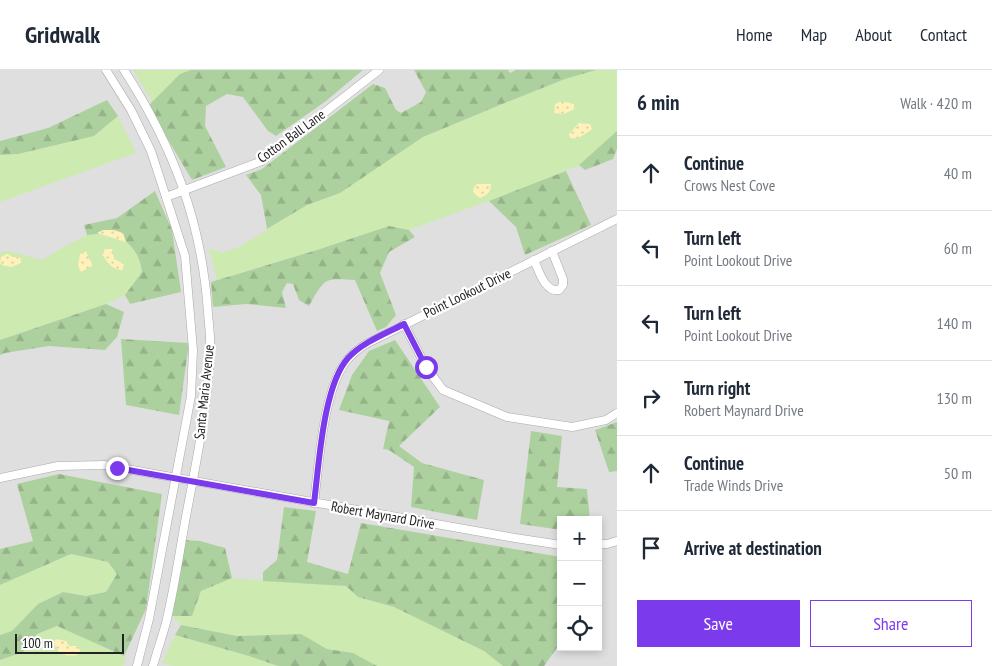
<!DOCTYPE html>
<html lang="en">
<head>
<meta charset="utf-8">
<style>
	body { margin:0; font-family:"PT Sans Narrow",sans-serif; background:#f2f2f3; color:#1f2937 }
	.controls { position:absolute; right:15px; bottom:15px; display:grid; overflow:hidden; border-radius:0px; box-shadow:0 2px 8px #0003 }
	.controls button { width:45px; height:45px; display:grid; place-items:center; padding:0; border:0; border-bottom:1px solid #e0e1e3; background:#fff; color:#1f2937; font:25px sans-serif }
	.scale { position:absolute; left:15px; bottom:12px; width:109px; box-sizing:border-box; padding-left:5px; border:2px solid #222; border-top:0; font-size:14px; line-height:18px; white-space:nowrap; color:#222; -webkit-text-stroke:4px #fff; paint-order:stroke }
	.stop { position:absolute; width:15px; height:15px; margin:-11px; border:4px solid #7c3aed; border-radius:50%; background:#fff }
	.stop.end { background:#7c3aed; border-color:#fff; box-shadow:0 1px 5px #0008 }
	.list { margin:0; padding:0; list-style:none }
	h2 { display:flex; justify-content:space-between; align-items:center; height:65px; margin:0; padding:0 20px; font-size:21px }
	h2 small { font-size:16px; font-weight:400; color:#747a83 }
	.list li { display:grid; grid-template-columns:32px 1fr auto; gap:15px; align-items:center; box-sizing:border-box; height:75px; padding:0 20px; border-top:1px solid #e0e1e3 }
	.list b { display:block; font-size:19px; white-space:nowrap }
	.list p { margin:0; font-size:16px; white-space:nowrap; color:#747a83 }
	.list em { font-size:16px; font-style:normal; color:#747a83 }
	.actions { display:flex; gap:10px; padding:15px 20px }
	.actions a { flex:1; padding:11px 0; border:1px solid #7c3aed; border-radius:0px; text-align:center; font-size:18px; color:#7c3aed }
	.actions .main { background:#7c3aed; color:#fff }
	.icon { flex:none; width:28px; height:28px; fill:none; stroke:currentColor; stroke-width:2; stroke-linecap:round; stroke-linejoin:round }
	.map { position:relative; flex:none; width:617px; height:596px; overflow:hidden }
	header { display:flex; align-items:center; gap:30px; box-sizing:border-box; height:70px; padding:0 25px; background:#fff; border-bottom:1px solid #e0e1e3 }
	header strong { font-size:24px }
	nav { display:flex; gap:28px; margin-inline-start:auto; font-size:18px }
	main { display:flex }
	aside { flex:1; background:#fff }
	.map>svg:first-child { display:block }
</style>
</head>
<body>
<header>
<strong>Gridwalk</strong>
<nav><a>Home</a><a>Map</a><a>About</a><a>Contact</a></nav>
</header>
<main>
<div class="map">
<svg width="617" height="596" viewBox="0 0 617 596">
	<defs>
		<pattern id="forest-firs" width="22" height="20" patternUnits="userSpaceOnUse" patternTransform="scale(1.25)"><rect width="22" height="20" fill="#add19e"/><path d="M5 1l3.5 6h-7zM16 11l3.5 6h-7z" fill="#95b388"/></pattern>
		<pattern id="sand-dots" width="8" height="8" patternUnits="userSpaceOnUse" patternTransform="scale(1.25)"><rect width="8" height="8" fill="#fff1ba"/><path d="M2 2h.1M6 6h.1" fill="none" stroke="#dacea0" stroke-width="1.8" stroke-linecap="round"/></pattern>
	</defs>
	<rect width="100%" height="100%" fill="#f2efe9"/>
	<path fill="#e0dfdf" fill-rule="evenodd" d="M0 0H617V596H0ZM561 450H598V577H561Z"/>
	<g fill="#cdebb0">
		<polygon points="133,0 225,0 157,40"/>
		<polygon points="596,0 617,0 617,61 580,95 518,120 409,160 389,156 317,180 217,210 209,178 222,183 239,177 307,135 340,123 423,67 500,35 565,9"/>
		<polygon points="118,46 136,83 0,132 0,85 18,84 94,66"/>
		<path d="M116 162C131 175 139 181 142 202L125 225 106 234 0 270V182L9 181 42 190 60 179 87 165Z"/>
		<polygon points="71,484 108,492 118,504 106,522 86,526 63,522 38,534 12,561 0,565 0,515"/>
		<polygon points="232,508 346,516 358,527 394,537 484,581 503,596 377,596 353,583 327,579 301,564 237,566 181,555 172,546 192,546 201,521"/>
		<polygon points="57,556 124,586 126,593 121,596 0,596 1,589 23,582 37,564"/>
		<polygon points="175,565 249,586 278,596 173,596 162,593"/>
	</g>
	<g fill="url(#forest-firs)">
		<polygon points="191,0 363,0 326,31 276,66 268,61 243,27 227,24 206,36 205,56 226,97 192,110 148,36 180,4"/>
		<polygon points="414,0 508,0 510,3 516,0 596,0 565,9 500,35 423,67 340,123 307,135 267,159 261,125 246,105 262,99 373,14 385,18 396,40 401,43 421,32 426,22"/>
		<polygon points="107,30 118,46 94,66 18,84 0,85 0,71 48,58"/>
		<polygon points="617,61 617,79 613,89 585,100 579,95"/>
		<polygon points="566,101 591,155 525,185 516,157 489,131"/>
		<path d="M155 121 172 160 181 222 130 234 125 225 142 202C139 181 131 176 116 162L87 165 84 155 117 148Z"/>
		<path d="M389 156 409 160 415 167 389 182 380 203 396 245 386 257 377 261 355 210C323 208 325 208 309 236L299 230 293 214 287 213 282 222 286 238 246 234 213 237 211 212 317 180Z"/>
		<polygon points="106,234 124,242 117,267 105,280 49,276 5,283 0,285 0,270"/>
		<polygon points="121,269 189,273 179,345 126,335"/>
		<polygon points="395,270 440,337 399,376 422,393 484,410 477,450 411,437 414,397 389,380 383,379 389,351 339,340 352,305 369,281"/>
		<polygon points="617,352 617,401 609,402 595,360"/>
		<polygon points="531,361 562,366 557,417 587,419 590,450 561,450 561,460 520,454"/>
		<polygon points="59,404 162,424 146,539 124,586 57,556 37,564 23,582 0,590 0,565 12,561 38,534 63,522 86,526 106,522 117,504 108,492 71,484 0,515 0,479 33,471 17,414"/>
		<polygon points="284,437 316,441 307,492 348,504 361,453 561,487 561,572 544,596 503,596 484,581 394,537 358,527 346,516 263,511 263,502 277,490"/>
		<polygon points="185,470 200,471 225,478 232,508 201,521 192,546 172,546"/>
		<polygon points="181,555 237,566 301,564 327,579 353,583 377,596 278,596 249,586 175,565"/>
	</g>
	<g fill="url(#sand-dots)">
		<polygon points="560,32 565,32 574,34 574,39 564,44 554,43 555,34"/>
		<path d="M579 53 590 54 592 59C585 64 579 70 570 68L569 64Z"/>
		<path d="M477 114H491C491 122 487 126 479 128L473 122 474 117Z"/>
		<polygon points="103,160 114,160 123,163 126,172 97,163"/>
		<path d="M105 179H112L114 189 124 194 122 200C111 199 108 193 102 184Z"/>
		<polygon points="86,181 89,189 92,193 92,196 81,202 78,196 80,184"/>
		<polygon points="7,184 13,187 20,187 21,193 11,197 2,195 0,193 1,187"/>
		<path d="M56 569 66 571 69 576H78L80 581 77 585C65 587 57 584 54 572Z"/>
	</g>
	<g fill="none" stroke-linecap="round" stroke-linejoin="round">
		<g stroke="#a9a9a9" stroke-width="9">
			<g id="minor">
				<polyline points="106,0 131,40 151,81 166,127 185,186 193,280 191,326 149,549 137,596"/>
				<path d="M124 0C173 76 202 152 208 243 209 256 211 269 210 281 208 334 197 389 187 441 180 478 175 516 166 553 162 567 157 582 153 596"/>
				<polyline points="166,127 262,91 379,0"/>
				<path d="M534 190C539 201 545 223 559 220L563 215V209L552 181"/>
				<polyline points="404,254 426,297 443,320 507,347 572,357 606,350 617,343"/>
				<polyline points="0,408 58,396 104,395 515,468 561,475"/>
				<path d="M314 433C319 395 323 317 348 289 353 283 360 278 366 274L617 149"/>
				<polyline points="598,474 607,474 617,471"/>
			</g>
		</g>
		<use href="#minor" stroke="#fff" stroke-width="8"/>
	</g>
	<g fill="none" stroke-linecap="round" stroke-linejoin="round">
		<path stroke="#7c3aed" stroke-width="6" d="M117 398 314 433C319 395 323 316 348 288 363 272 385 264 404 254L426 297"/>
	</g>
	<g text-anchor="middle" stroke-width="4.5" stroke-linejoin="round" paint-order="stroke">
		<g font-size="14" fill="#222" stroke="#fff">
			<text transform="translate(291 66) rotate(-36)" y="5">Cotton Ball Lane</text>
			<text transform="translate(467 223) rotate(-26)" y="5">Point Lookout Drive</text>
			<text transform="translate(204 322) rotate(-84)" y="5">Santa Maria Avenue</text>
			<text transform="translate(383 445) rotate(10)" y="5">Robert Maynard Drive</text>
		</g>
	</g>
</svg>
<div class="controls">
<button>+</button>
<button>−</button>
<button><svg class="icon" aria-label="locate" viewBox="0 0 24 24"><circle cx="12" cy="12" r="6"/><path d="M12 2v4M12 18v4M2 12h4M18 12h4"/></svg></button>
</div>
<div class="scale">100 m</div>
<div class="stop" style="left:426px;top:297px"></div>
<div class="stop end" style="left:117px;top:398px"></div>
</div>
<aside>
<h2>6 min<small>Walk · 420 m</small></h2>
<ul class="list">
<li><svg class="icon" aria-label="ahead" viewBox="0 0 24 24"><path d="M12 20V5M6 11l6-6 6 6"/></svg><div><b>Continue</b><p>Crows Nest Cove</p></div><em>40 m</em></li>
<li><svg class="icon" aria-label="left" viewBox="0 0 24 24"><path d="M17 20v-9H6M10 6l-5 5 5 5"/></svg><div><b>Turn left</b><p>Point Lookout Drive</p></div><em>60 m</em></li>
<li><svg class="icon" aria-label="left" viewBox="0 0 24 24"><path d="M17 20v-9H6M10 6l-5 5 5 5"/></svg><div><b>Turn left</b><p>Point Lookout Drive</p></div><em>140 m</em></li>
<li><svg class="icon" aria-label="right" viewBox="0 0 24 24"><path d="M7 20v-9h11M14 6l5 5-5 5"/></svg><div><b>Turn right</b><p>Robert Maynard Drive</p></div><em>130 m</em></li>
<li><svg class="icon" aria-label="ahead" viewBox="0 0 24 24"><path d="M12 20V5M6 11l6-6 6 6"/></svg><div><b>Continue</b><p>Trade Winds Drive</p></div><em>50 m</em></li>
<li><svg class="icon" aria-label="arrive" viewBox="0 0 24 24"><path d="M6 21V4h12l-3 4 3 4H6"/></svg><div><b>Arrive at destination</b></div></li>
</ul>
<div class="actions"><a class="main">Save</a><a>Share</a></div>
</aside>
</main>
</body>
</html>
